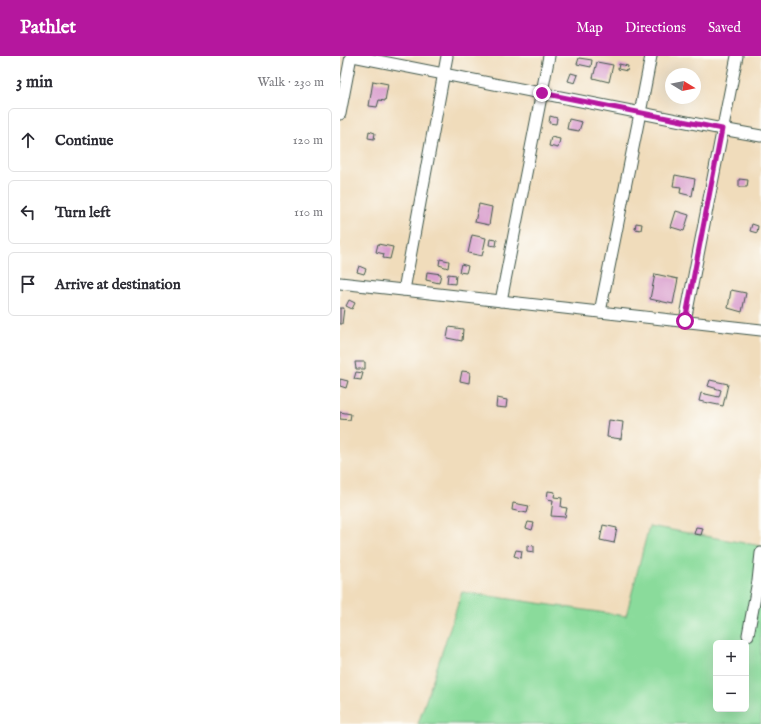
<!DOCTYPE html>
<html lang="en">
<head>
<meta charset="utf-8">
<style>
	body { margin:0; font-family:"IM FELL English",serif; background:#f2f2f3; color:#2b2b33 }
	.controls { position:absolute; right:12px; bottom:12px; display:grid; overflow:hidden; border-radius:6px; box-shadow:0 4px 16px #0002 }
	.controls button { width:36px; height:36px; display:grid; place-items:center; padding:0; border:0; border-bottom:1px solid #e1e1e2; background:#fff; color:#2b2b33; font:20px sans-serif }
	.compass { position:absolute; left:325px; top:12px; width:36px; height:36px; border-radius:50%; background:#fff; box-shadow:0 4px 16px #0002; rotate:100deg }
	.stop { position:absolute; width:12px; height:12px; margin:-9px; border:3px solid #b5179e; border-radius:50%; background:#fff }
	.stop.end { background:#b5179e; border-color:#fff; box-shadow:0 1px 4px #0008 }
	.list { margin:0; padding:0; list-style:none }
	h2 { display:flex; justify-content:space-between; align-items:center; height:52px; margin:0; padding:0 16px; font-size:17px }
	h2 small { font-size:13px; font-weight:400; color:#7c7c81 }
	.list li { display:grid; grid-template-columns:26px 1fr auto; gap:12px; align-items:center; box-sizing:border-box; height:64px; margin:0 8px 8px; padding:0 8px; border:1px solid #e1e1e2; border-radius:6px }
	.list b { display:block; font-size:15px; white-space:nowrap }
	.list em { font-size:13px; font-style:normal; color:#7c7c81 }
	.icon { flex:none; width:22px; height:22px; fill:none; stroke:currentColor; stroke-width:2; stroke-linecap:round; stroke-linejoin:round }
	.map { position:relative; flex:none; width:421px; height:668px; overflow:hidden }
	header { display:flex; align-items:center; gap:24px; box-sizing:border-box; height:56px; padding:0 20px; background:#b5179e; color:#fff }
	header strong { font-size:19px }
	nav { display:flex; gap:22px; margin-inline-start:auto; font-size:14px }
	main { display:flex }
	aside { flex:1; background:#fff }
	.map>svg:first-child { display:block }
</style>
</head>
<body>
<header>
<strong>Pathlet</strong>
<nav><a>Map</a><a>Directions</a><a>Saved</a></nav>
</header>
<main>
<aside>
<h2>3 min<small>Walk · 230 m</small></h2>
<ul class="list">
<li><svg class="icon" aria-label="ahead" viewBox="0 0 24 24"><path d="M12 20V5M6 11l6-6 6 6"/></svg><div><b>Continue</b></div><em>120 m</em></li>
<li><svg class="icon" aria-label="left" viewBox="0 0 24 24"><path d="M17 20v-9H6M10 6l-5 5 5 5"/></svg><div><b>Turn left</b></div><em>110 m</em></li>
<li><svg class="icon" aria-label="arrive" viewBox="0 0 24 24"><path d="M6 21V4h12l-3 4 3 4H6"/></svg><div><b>Arrive at destination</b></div></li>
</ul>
</aside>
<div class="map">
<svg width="421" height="668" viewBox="0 0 421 668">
	<rect width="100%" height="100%" fill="#fdfcf7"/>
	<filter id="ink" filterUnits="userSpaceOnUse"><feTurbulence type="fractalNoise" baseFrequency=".025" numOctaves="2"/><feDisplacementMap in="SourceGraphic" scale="8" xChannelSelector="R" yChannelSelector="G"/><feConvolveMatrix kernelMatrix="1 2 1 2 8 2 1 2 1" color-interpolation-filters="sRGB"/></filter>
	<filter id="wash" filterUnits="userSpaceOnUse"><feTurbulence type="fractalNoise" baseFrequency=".012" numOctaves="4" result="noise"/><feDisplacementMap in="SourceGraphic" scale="16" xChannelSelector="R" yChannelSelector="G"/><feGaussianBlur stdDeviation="0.9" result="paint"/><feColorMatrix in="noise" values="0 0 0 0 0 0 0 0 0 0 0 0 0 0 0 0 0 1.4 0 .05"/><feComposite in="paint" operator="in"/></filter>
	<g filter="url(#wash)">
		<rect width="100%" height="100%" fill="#f0dcbb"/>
		<path fill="#8adb9b" stroke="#548c68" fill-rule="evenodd" d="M309 470 421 490V668H78L122 536 286 560ZM376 587H406V653H376Z"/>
		<g id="blocks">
			<g fill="#d99dcd">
				<polygon points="239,2 252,4 251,11 237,8"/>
				<polygon points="257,6 273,9 269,26 253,22"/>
				<polygon points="279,8 288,10 287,15 278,13"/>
				<polygon points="231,17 238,19 235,27 228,25"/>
				<polygon points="33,25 48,28 45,45 39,44 37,51 29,50"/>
				<polygon points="210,60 217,62 216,68 209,67"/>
				<polygon points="229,63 242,66 239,75 227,73"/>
				<polygon points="29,75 35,77 34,83 28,82"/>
				<polygon points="211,81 220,83 218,92 209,90"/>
				<polygon points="335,119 355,123 352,140 340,137 341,131 333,130"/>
				<polygon points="399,123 408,124 407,131 399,131"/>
				<polygon points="139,148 152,151 149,169 135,166"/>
				<polygon points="336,155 349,159 344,175 331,171"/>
				<polygon points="296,167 302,168 301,174 295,173"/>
				<polygon points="412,168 418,170 417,177 410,175"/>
				<polygon points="132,179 146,182 142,200 128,197"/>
				<polygon points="150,183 157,184 156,190 149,189"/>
				<polygon points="38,188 53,191 50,203 43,202 44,198 36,196"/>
				<polygon points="100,203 109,205 108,212 99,209"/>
				<polygon points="121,208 128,210 126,217 119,216"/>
				<polygon points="19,210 26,213 24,218 17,216"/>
				<polygon points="87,216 101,218 99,227 86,224"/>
				<polygon points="108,218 116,219 115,228 107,227"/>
				<polygon points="315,218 338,223 333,248 310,243"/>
				<polygon points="391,234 406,237 402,256 388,252"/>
				<polygon points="9,244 15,247 12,253 6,250"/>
				<polygon points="0,252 4,252 2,268 0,268"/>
				<polygon points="109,271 123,273 122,285 107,282"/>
				<polygon points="15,306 25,306 25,313 16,313"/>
				<polygon points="122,315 130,316 129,327 120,325"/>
				<polygon points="16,316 23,317 21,324 14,323"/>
				<polygon points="0,323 8,325 6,332 0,330"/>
				<polygon points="370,324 388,328 383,350 359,345 361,337 379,341 381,334 368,330"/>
				<polygon points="157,342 167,344 166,352 156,351"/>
				<polygon points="0,356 11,358 10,364 0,363"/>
				<polygon points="269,364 283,366 281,383 267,381"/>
				<polygon points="208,435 215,436 214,441 222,442 221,451 227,452 225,461 211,460 213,444 207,443"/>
				<polygon points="173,447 189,450 187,457 172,454"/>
				<polygon points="188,466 194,467 192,474 186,472"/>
				<polygon points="263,469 277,472 274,487 260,484"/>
				<polygon points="356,471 363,472 361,479 354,478"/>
				<polygon points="187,489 194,490 194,496 187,495"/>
				<polygon points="176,494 182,495 181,502 174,500"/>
			</g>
		</g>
	</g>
	<g filter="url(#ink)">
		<use href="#blocks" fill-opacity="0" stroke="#3e5548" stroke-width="1"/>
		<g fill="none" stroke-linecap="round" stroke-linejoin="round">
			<g stroke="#3e5548" stroke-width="13">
				<g id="minor">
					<polyline points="13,0 382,73 421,80"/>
					<polyline points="0,58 11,0"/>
					<polyline points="0,227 421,274"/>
					<polyline points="64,234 107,0"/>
					<polyline points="161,245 209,0"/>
					<polyline points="260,256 300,57 311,0"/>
					<polyline points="345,265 397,0"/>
					<polyline points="408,579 418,525 421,497"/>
				</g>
			</g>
			<use href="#minor" stroke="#fff" stroke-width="11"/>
		</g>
	</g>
	<g fill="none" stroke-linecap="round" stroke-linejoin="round" filter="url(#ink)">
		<polyline stroke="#b5179e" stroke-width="5" points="202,37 382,73 345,265"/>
	</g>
</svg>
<div class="controls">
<button>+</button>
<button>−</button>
</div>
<svg class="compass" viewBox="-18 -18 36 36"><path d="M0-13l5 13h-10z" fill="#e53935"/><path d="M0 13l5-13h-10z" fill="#7c7c81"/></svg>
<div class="stop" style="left:345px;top:265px"></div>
<div class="stop end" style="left:202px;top:37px"></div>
</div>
</main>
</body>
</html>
